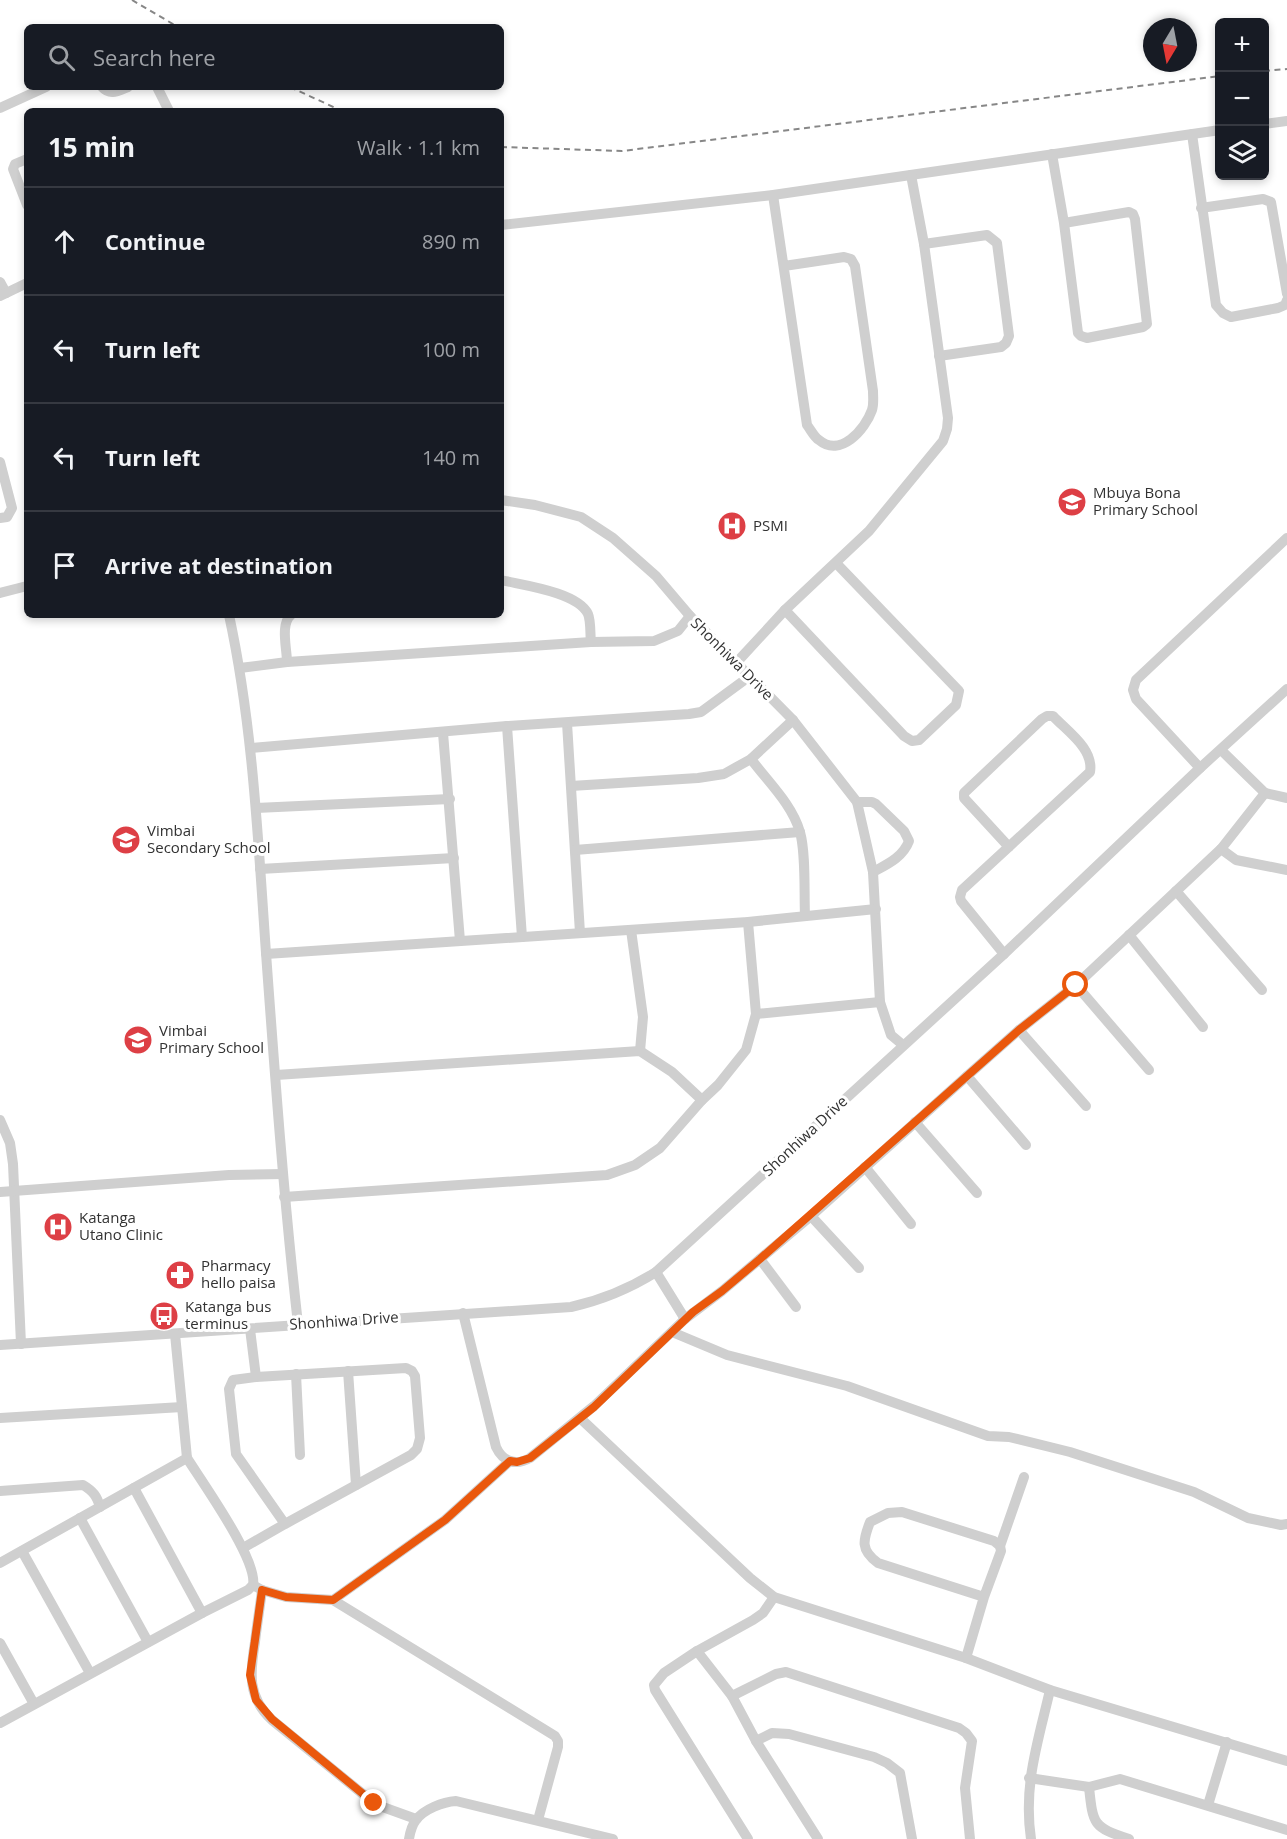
<!DOCTYPE html>
<html lang="en">
<head>
<meta charset="utf-8">
<style>
	body { margin:0; font-family:"Open Sans",sans-serif; background:#242831; color:#f1f3f6 }
	.controls { position:absolute; right:18px; top:18px; display:grid; overflow:hidden; border-radius:9px; box-shadow:0 3px 9px #0003 }
	.controls button { width:54px; height:54px; display:grid; place-items:center; padding:0; border:0; border-bottom:2px solid #363941; background:#171b24; color:#f1f3f6; font:30px sans-serif }
	.compass { position:absolute; left:1143px; top:18px; width:54px; height:54px; border-radius:50%; background:#171b24; box-shadow:0 3px 9px #0003; rotate:190deg }
	.stop { position:absolute; width:18px; height:18px; margin:-14px; border:4px solid #ea580c; border-radius:50%; background:#fff }
	.stop.end { background:#ea580c; border-color:#fff; box-shadow:0 2px 6px #0008 }
	.list { margin:0; padding:0; list-style:none }
	h2 { display:flex; justify-content:space-between; align-items:center; height:78px; margin:0; padding:0 24px; font-size:26px }
	h2 small { font-size:20px; font-weight:400; color:#9ea1a6 }
	.list li { display:grid; grid-template-columns:39px 1fr auto; gap:18px; align-items:center; box-sizing:border-box; height:108px; padding:0 24px; border-top:2px solid #363941 }
	.list b { display:block; font-size:22px; white-space:nowrap }
	.list em { font-size:20px; font-style:normal; color:#9ea1a6 }
	.icon { flex:none; width:33px; height:33px; fill:none; stroke:currentColor; stroke-width:2; stroke-linecap:round; stroke-linejoin:round }
	.map { position:relative; flex:none; width:1287px; height:1839px; overflow:hidden }
	.search { position:absolute; background:#171b24; box-shadow:0 3px 9px #0003; left:24px; top:24px; width:480px; height:66px; display:flex; align-items:center; gap:15px; box-sizing:border-box; padding:0 21px; border-radius:9px; color:#9ea1a6; font-size:22px }
	.panel { position:absolute; background:#171b24; box-shadow:0 3px 9px #0003; left:24px; top:108px; width:480px; height:510px; border-radius:9px }
	.map>svg:first-child { display:block }
</style>
</head>
<body>
<div class="map">
<svg width="1287" height="1839" viewBox="0 0 1287 1839">
	<rect width="100%" height="100%" fill="#fff"/>
	<g fill="none" stroke-linecap="round" stroke-linejoin="round">
		<g stroke="#cfcfcf" stroke-width="10">
			<path d="M102 87C110 96 118 91 128 87"/>
			<polyline points="157,87 169,111"/>
			<polyline points="0,108 46,87"/>
			<polyline points="1264,124 1287,121"/>
			<polyline points="1192,134 1216,305 1223,313 1231,317 1278,308 1285,305 1287,300"/>
			<polyline points="1052,154 1064,223 1078,333 1081,336 1087,338 1143,327 1147,324 1135,219 1133,214 1129,212 1064,223"/>
			<polyline points="27,159 15,164 13,169 27,205"/>
			<path d="M773 195 807 425C811 430 814 437 819 440 840 458 865 430 872 410 874 404 873 398 873 391L855 266 851 259 844 257 784 266"/>
			<polyline points="1201,208 1263,199 1271,202 1287,294"/>
			<polyline points="501,225 773,195 1220,130"/>
			<polyline points="924,244 987,235 997,243 1009,336 1006,343 1001,347 939,356"/>
			<polyline points="0,282 6,293"/>
			<polyline points="0,296 27,283"/>
			<polyline points="0,462 12,508 7,517 0,518"/>
			<polyline points="501,500 535,505 581,517 613,538 656,576 690,616 793,720 857,802 873,872 880,1002 891,1035 903,1045"/>
			<path d="M501 580C522 585 578 592 588 614 591 621 590 634 591 642"/>
			<polyline points="0,593 27,586"/>
			<polyline points="785,610 904,736 912,741 919,740 956,705 959,691 836,563"/>
			<path d="M229 615C253 726 258 840 266 953 275 1077 284 1201 298 1324"/>
			<path d="M287 662C287 649 280 624 291 615"/>
			<polyline points="737,662 785,610 869,531 943,441 947,429 948,418 924,244 911,175"/>
			<polyline points="240,668 287,662 591,642 654,641 678,631 690,616"/>
			<polyline points="567,723 580,933"/>
			<polyline points="507,726 522,937"/>
			<polyline points="443,733 460,941"/>
			<polyline points="251,748 507,726 689,714 701,712 750,676"/>
			<path d="M751 759C768 782 792 804 800 832 806 853 804 893 805 916"/>
			<polyline points="1200,768 1136,699 1133,690 1136,680 1287,538"/>
			<polyline points="571,786 698,778 724,774 751,759 793,720"/>
			<polyline points="1265,793 1287,798"/>
			<path d="M857 802H872L876 804 904 831 909 841C903 857 888 864 873 872"/>
			<polyline points="256,808 450,799"/>
			<polyline points="1221,849 1236,860 1287,870"/>
			<polyline points="575,850 800,832"/>
			<polyline points="260,869 454,858"/>
			<polyline points="1176,891 1262,990"/>
			<polyline points="631,930 643,1017 640,1051"/>
			<polyline points="1129,935 1203,1027"/>
			<polyline points="266,954 748,922 876,909"/>
			<path d="M1004 954 961 901 960 897 962 890 1090 772C1094 749 1068 732 1053 716H1047L1042 719 964 793V798L1009 847"/>
			<polyline points="1076,985 1149,1070"/>
			<polyline points="756,1014 880,1002"/>
			<polyline points="1019,1030 1086,1106"/>
			<polyline points="276,1075 640,1051 672,1072 702,1100 718,1085 746,1050 756,1014 748,922"/>
			<polyline points="967,1076 1026,1145"/>
			<polyline points="0,1120 10,1143 13,1164 21,1344"/>
			<polyline points="915,1122 977,1193"/>
			<polyline points="865,1167 911,1224"/>
			<polyline points="0,1192 229,1175 283,1174"/>
			<polyline points="284,1197 607,1175 635,1165 660,1148 702,1100"/>
			<polyline points="811,1216 859,1268"/>
			<polyline points="760,1259 796,1307"/>
			<polyline points="656,1272 685,1319 722,1291 811,1216 967,1076 1019,1030 1076,985 1221,849 1265,793 1221,750"/>
			<path d="M463 1313 496 1447C503 1462 516 1466 530 1458L594 1406 685 1319"/>
			<polyline points="250,1329 256,1377"/>
			<polyline points="672,1332 727,1355 847,1386 988,1436 1009,1437 1070,1452 1194,1492 1248,1518 1281,1525 1287,1524"/>
			<path d="M0 1345 571 1307C602 1300 629 1289 656 1272L1004 954 1200 768 1287 689"/>
			<polyline points="348,1371 356,1485"/>
			<polyline points="296,1374 300,1455"/>
			<polyline points="0,1418 182,1407"/>
			<polyline points="580,1418 750,1578 774,1597 966,1658 1050,1690 1287,1761"/>
			<polyline points="134,1488 202,1613"/>
			<path d="M0 1491 83 1485C93 1491 97 1496 100 1507"/>
			<polyline points="80,1518 148,1642"/>
			<polyline points="1000,1546 1024,1477"/>
			<polyline points="243,1548 285,1524 236,1454 229,1389 233,1380 256,1377 406,1368 412,1371 415,1376 420,1438 417,1449 411,1455 285,1524"/>
			<polyline points="22,1551 90,1673"/>
			<polyline points="0,1563 187,1458 175,1334"/>
			<polyline points="253,1585 262,1590 286,1597 333,1600 555,1736 558,1741 558,1747 538,1820"/>
			<path d="M262 1590C260 1607 257 1624 255 1642 250 1672 247 1697 272 1720L369 1799 380 1806 416 1819"/>
			<polyline points="333,1600 445,1520 510,1461"/>
			<polyline points="0,1643 34,1704"/>
			<polyline points="697,1651 732,1696 756,1741 818,1839"/>
			<path d="M966 1658 984 1597 1001 1551 1000 1546 994 1541 902 1512 888 1513 870 1522C863 1540 860 1550 878 1563L984 1597"/>
			<polyline points="732,1696 776,1674 786,1672 959,1728 966,1733 972,1741 965,1788 970,1839"/>
			<path d="M0 1723 202 1613 248 1590 253 1585C258 1560 202 1482 187 1458"/>
			<polyline points="756,1741 772,1733 789,1734 874,1757 887,1763 900,1773 912,1839"/>
			<polyline points="1029,1778 1089,1787 1120,1779 1287,1830"/>
			<path d="M1089 1787C1093 1825 1093 1827 1129 1839"/>
			<polyline points="1208,1805 1227,1742"/>
			<path d="M409 1839C410 1833 412 1825 416 1820 424 1809 443 1802 456 1801L613 1839"/>
			<polyline points="748,1839 655,1690 654,1685 664,1673 697,1651 753,1620 763,1613 774,1597"/>
			<path d="M1031 1839C1023 1785 1038 1742 1050 1690"/>
		</g>
		<g stroke="#878787" stroke-width="2" stroke-dasharray="6 4.5" stroke-linecap="butt">
			<polyline points="132,0 178,27"/>
			<polyline points="1264,71 1287,69"/>
			<polyline points="290,87 342,111"/>
			<polyline points="501,147 622,151 1220,76"/>
		</g>
	</g>
	<g fill="none" stroke-linecap="round" stroke-linejoin="round">
		<polyline stroke="#ea580c" stroke-width="8" points="374,1803 272,1719 256,1700 250,1675 262,1590 286,1597 333,1600 445,1520 510,1461 517,1462 530,1458 594,1407 693,1312 722,1291 760,1259 1019,1030 1076,985"/>
	</g>
	<defs>
		<g id="school-disc" transform="scale(1.5)"><circle r="9.5" fill="#dd3f45" stroke="#fff"/><path d="M0-5L7-2L0 1L-7-2ZM-4 1L0 2.5L4 1V4Q0 6-4 4Z" fill="#fff"/></g>
		<g id="hospital-disc" transform="scale(1.5)"><circle r="9.5" fill="#dd3f45" stroke="#fff"/><path d="M-5-5h3v3.5h4V-5h3V5h-3V1.5h-4V5h-3Z" fill="#fff"/></g>
		<g id="pharmacy-disc" transform="scale(1.5)"><circle r="9.5" fill="#dd3f45" stroke="#fff"/><path d="M-2-6h4v4h4v4h-4v4h-4v-4h-4v-4h4Z" fill="#fff"/></g>
		<g id="bus-disc" transform="scale(1.5)"><circle r="9.5" fill="#dd3f45" stroke="#fff"/><path d="M-5-6H5V4H4V6H2V4H-2V6H-4V4H-5ZM-3.5-4V0h7V-4ZM-3.5 1.2v1.5H-2V1.2ZM2 1.2v1.5H3.5V1.2Z" fill="#fff"/></g>
	</defs>
	<g fill-rule="evenodd">
		<use href="#school-disc" x="1072" y="502"/>
		<use href="#hospital-disc" x="732" y="526"/>
		<use href="#school-disc" x="126" y="840"/>
		<use href="#school-disc" x="138" y="1040"/>
		<use href="#hospital-disc" x="58" y="1227"/>
		<use href="#pharmacy-disc" x="180" y="1275"/>
		<use href="#bus-disc" x="164" y="1316"/>
	</g>
	<g text-anchor="middle" stroke-width="6" stroke-linejoin="round" paint-order="stroke">
		<g font-size="15" fill="#323232" stroke="#fff" text-anchor="start">
			<text x="1093" y="498">Mbuya Bona<tspan x="1093" dy="17">Primary School</tspan></text>
			<text x="753" y="531">PSMI</text>
			<text x="147" y="836">Vimbai<tspan x="147" dy="17">Secondary School</tspan></text>
			<text x="159" y="1036">Vimbai<tspan x="159" dy="17">Primary School</tspan></text>
			<text x="79" y="1223">Katanga<tspan x="79" dy="17">Utano Clinic</tspan></text>
			<text x="201" y="1271">Pharmacy<tspan x="201" dy="17">hello paisa</tspan></text>
			<text x="185" y="1312">Katanga bus<tspan x="185" dy="17">terminus</tspan></text>
		</g>
		<g font-size="15" fill="#323232" stroke="#fff">
			<text transform="translate(732 659) rotate(45)" y="5">Shonhiwa Drive</text>
			<text transform="translate(805 1136) rotate(-43)" y="5">Shonhiwa Drive</text>
			<text transform="translate(344 1321) rotate(-4)" y="5">Shonhiwa Drive</text>
		</g>
	</g>
</svg>
<div class="controls">
<button>+</button>
<button>−</button>
<button><svg class="icon" aria-label="layers" viewBox="0 0 24 24"><path d="M12 4l9 5-9 5-9-5zM3 14l9 5 9-5"/></svg></button>
</div>
<svg class="compass" viewBox="-18 -18 36 36"><path d="M0-13l5 13h-10z" fill="#e53935"/><path d="M0 13l5-13h-10z" fill="#9ea1a6"/></svg>
<div class="stop" style="left:1076px;top:985px"></div>
<div class="stop end" style="left:374px;top:1803px"></div>
<div class="search"><svg class="icon" aria-label="search" viewBox="0 0 24 24"><circle cx="10" cy="10" r="6"/><path d="M15 15l6 6"/></svg>Search here</div>
<section class="panel">
<h2>15 min<small>Walk · 1.1 km</small></h2>
<ul class="list">
<li><svg class="icon" aria-label="ahead" viewBox="0 0 24 24"><path d="M12 20V5M6 11l6-6 6 6"/></svg><div><b>Continue</b></div><em>890 m</em></li>
<li><svg class="icon" aria-label="left" viewBox="0 0 24 24"><path d="M17 20v-9H6M10 6l-5 5 5 5"/></svg><div><b>Turn left</b></div><em>100 m</em></li>
<li><svg class="icon" aria-label="left" viewBox="0 0 24 24"><path d="M17 20v-9H6M10 6l-5 5 5 5"/></svg><div><b>Turn left</b></div><em>140 m</em></li>
<li><svg class="icon" aria-label="arrive" viewBox="0 0 24 24"><path d="M6 21V4h12l-3 4 3 4H6"/></svg><div><b>Arrive at destination</b></div></li>
</ul>
</section>
</div>
</body>
</html>
